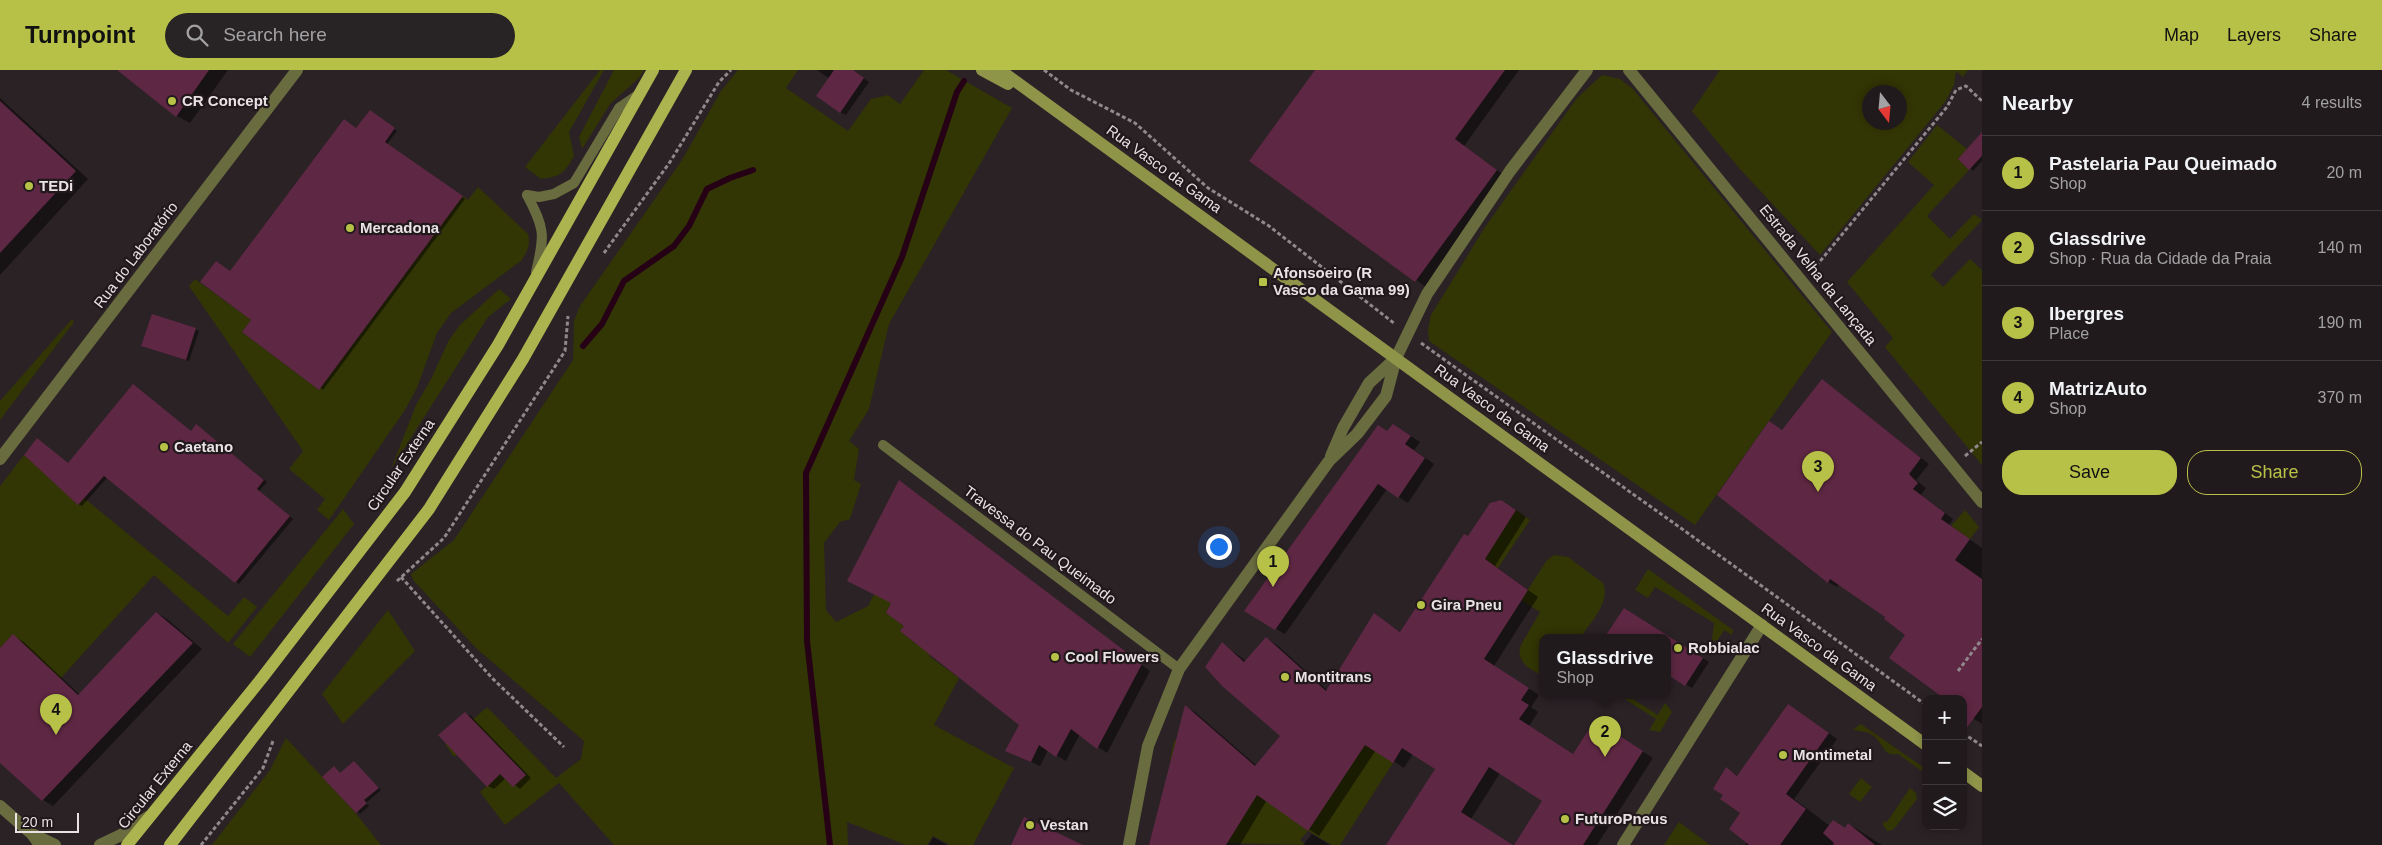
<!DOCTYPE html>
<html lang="en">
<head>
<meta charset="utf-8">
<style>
	body { margin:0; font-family:Arial,sans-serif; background:#282325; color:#f1f3f6 }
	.controls { position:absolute; right:15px; bottom:15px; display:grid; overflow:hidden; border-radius:10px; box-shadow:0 2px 8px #0003 }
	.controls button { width:45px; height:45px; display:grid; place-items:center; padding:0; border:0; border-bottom:1px solid #3d383b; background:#201a1c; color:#f1f3f6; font:25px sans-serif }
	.compass { position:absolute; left:1862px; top:15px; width:45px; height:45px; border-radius:50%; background:#201a1c; box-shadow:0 2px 8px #0003; rotate:164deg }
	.scale { position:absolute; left:15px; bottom:12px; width:64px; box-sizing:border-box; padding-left:5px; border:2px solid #e8e2e5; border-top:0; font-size:14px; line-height:18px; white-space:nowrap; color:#e8e2e5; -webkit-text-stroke:4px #21181c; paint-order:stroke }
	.you { position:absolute; left:1218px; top:476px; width:18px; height:18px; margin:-12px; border:4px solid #fff; border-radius:50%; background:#1a73e8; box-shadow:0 0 0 8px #1a73e833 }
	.badge { display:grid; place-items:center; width:32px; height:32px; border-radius:50%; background:#b8c147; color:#111; font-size:16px; font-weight:700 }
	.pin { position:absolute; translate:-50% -41px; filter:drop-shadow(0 1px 2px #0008) }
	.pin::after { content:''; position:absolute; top:26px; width:18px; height:15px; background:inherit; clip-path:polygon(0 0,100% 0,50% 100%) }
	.popup { position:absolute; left:1539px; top:564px; width:132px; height:65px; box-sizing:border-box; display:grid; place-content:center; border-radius:10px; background:#201a1c; filter:drop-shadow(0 1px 4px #0005); font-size:16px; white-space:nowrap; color:#a2a1a3 }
	.popup b { font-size:19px; color:#f1f3f6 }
	.popup::after { content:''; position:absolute; left:50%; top:100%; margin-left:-10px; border:10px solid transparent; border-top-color:#201a1c }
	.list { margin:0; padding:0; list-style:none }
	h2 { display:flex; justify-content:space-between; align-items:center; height:65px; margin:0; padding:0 20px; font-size:21px }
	h2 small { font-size:16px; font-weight:400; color:#a2a1a3 }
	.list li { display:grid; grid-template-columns:32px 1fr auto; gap:15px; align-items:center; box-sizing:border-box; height:75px; padding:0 20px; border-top:1px solid #3d383b }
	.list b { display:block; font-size:19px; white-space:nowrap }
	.list p { margin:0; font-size:16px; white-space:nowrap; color:#a2a1a3 }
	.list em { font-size:16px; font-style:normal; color:#a2a1a3 }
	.actions { display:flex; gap:10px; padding:15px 20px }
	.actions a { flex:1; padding:11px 0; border:1px solid #b8c147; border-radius:20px; text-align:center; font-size:18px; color:#b8c147 }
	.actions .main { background:#b8c147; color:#111 }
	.icon { flex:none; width:28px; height:28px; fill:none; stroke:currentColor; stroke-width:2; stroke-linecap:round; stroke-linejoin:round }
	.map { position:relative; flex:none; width:1982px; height:775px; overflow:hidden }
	header { display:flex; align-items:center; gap:30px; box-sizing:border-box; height:70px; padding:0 25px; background:#b8c147; color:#111 }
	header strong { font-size:24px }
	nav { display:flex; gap:28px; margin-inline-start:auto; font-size:18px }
	.search { width:350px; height:45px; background:#282325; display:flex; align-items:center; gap:12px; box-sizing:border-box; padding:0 18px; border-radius:28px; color:#a2a1a3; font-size:19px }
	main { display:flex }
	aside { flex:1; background:#201a1c }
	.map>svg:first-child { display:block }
</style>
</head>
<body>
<header>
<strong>Turnpoint</strong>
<div class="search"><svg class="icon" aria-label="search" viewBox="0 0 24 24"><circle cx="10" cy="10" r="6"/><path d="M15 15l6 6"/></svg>Search here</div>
<nav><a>Map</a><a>Layers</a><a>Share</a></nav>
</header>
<main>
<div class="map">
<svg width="1982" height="775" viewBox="0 0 1982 775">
	<rect width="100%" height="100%" fill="#2b2226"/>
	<g fill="#323504" fill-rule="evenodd">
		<path d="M600 0H604L569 62 574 86C564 104 561 106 541 109L525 97Z"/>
		<polygon points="614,0 644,0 639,8 610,34 582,79 579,67"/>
		<polygon points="738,0 798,0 786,18 848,61 871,29 888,25 900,34 924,0 946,0 1012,38 889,254 869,339 849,371 859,379 854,410 861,414 850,449 840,452 824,473 826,540 836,552 868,536 924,429 938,439 886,543 904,556 900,561 916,574 934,579 929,586 959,608 934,655 1014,698 973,775 950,775 933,766 927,775 906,775 847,752 848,775 614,775 559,713 505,755 480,722 500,704 513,717 526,704 483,660 454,687 445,674 486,638 489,639 556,708 581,689 584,671 477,579 413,510 411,504 454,470 573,290 574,251 580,236 682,90 721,21"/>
		<path d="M1720 0H1968L1963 7 1956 1 1954 15 1945 32 1820 185 1739 98 1692 41ZM1870 22H1900V52H1870Z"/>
		<polygon points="1602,5 1620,9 1633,19 1832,262 1695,455 1429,271 1428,259 1431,245 1485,157 1577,28"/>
		<polygon points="1937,55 1967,79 1958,89 1969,100 1927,146 1950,169 1974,144 1982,150 1931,205 1943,217 1970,189 1982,200 1982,395 1885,277 1893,268 1847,212 1934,115 1908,92"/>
		<path d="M478 117 528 164C531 175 527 181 522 190L451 243 437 263 417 318 405 340 329 450 317 440 325 429 289 399 303 381 189 216 195 209 251 250 242 262 319 320 463 126 468 130Z"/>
		<polygon points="499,219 511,229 488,247 391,399 416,335 431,309 449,270 460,255"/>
		<polygon points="72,249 74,252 0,350 0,331"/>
		<polygon points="24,385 78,434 84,428 228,546 244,527 257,537 228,573 154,505 60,609 13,564 0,578 0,416"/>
		<polygon points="343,439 354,454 250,587 233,574"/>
		<polygon points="1516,440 1530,450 1498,498 1393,693 1340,775 1332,775 1308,761 1300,770 1306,775 1227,773 1244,744 1170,690 1174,670 1209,680 1247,712 1354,691"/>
		<polygon points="1965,440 1979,457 1970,469 1951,456"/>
		<path d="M1554 485 1568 487 1603 513C1611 532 1590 553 1580 568H1542V605C1529 600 1515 590 1521 575L1540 542 1521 530 1547 490Z"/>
		<polygon points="1648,499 1733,560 1732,565 1724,560 1718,570 1714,571 1712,569 1714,553 1655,517 1648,528 1635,520"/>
		<polygon points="388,540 415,581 343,654 322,624"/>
		<polygon points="1620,626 1628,626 1658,645 1665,633 1672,642 1660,662 1649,660 1656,649"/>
		<path d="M1861 654 1926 699V704L1898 684C1882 687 1884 672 1872 665 1867 661 1860 662 1853 659Z"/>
		<polygon points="286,668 353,740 381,775 212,775 270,700"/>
		<polygon points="1861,708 1872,717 1860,732 1849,724"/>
		<polygon points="1910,718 1916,723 1917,729 1893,760 1887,761 1883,755 1884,751 1887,752"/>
		<polygon points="1679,752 1710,775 1664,775"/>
	</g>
	<g fill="#0007">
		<polygon points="119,0 228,0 190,53 177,46"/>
		<polygon points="817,0 852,0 869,12 846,45 840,42 830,9"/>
		<polygon points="1317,0 1519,0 1464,76 1505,106 1426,217 1251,91"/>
		<polygon points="0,28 88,109 0,205"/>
		<polygon points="373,43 397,61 387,74 465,129 323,320 253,250 230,202"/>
		<polygon points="1982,64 1982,91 1973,101 1960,89"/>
		<polygon points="153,245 199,261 189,291 146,277"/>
		<polygon points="1822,310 1929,394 1916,410 1926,418 1921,425 1953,449 1949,455 1982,478 1982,654 1963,642 1963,629 1907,565 1887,547 1839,514 1837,517 1828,512 1783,361"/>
		<polygon points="199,358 267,412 259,421 293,449 239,514 107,408 82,436 78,434 69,395 192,363"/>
		<polygon points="1403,361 1420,372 1414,380 1434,394 1408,433 1387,419 1285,564 1246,541 1388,362"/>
		<polygon points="900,411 1150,601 1107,683 1080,664 1066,691 1048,680 1040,696 1007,681 1021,655 905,555 892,533"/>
		<polygon points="1512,437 1526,447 1495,496 1538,527 1494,596 1539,625 1531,637 1538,642 1529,656 1574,685 1605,658 1653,688 1597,775 1515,775 1544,731 1500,703 1471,749 1512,775 1388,775 1437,699 1413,684 1404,698 1376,680 1319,766 1267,730 1240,775 1151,775 1185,637 1195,642 1257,696 1281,666 1223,574 1246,591 1266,568 1277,575 1328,621 1375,545 1401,562 1468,467"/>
		<polygon points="157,543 167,549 202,579 53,736 43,730 0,691 0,579 13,566 24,572 80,625"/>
		<polygon points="1631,543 1709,592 1692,618 1668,603 1668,568 1611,568 1607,566"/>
		<polygon points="1797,641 1837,669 1794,729 1830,756 1846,759 1849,754 1882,775 1745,775 1747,772 1742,743 1724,725 1727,699 1738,706"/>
		<polygon points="465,643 471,646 531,708 520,719 506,708 494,719 488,716"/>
		<polygon points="354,692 381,720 366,733 369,736 360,744 324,707 334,698 341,704"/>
		<polygon points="1312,764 1322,770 1330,775 1303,775"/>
		<polygon points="933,767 947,775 929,775"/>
	</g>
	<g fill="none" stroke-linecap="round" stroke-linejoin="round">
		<g stroke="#260116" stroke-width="6">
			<polyline points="583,276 602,254 624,211 674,176 689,156 707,119 730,108 753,100"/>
			<polyline points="830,775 807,571 806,403 902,187 957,22 964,11"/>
		</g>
	</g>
	<g fill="#5e2743">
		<polygon points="117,0 209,0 176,47"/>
		<polygon points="834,0 853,0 864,8 840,43 816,26"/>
		<polygon points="1315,0 1505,0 1455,69 1497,100 1415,212 1249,91"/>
		<polygon points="0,31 76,101 0,183"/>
		<polygon points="370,40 395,58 385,72 463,126 319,320 242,262 251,250 200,212 216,191 230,201 344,49 356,58"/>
		<polygon points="1982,62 1982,86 1969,100 1958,89"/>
		<polygon points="152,244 196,258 186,290 141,276"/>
		<polygon points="1822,309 1921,388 1909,404 1918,413 1913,419 1945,443 1941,449 1970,469 1955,490 1982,509 1982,637 1963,663 1963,629 1945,629 1889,588 1905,565 1884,549 1885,547 1830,509 1828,513 1717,425 1769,351 1782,360"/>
		<polygon points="133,314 191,361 196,354 264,410 257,419 290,446 235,513 104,406 78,435 24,385 37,368 68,393"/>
		<polygon points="1393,354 1411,366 1405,374 1425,388 1398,428 1378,414 1275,560 1244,541 1378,355 1387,361"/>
		<polygon points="899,410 1142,594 1097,679 1071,659 1056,687 1039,675 1031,692 1005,681 1019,655 900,561 904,556 886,543 891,533 847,511"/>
		<polygon points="1501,430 1516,440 1485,489 1528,520 1484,589 1529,618 1521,630 1529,635 1519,649 1573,684 1595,650 1643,681 1583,775 1514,775 1542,731 1489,697 1461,742 1513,775 1386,775 1435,699 1402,678 1393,693 1365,675 1308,761 1257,725 1226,775 1149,775 1185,635 1255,696 1280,666 1222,616 1205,597 1222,572 1244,592 1266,567 1326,621 1374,543 1400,562 1464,464 1468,466 1490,433"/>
		<polygon points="1624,538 1703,588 1685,616 1668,605 1668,568 1604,568"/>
		<polygon points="156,542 193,573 42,731 0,693 0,578 13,564 78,625"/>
		<polygon points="1788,634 1829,663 1786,724 1806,739 1780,775 1749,775 1729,759 1740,743 1720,729 1723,725 1713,719 1726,697 1737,706"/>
		<polygon points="465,642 526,705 513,717 500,704 487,717 438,665"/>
		<polygon points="354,691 379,718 364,730 367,733 356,743 322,707 334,696 340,703"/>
		<polygon points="1024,747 1083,775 1011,775"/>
		<polygon points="1833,750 1845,758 1848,753 1875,775 1833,775 1834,773 1823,763"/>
	</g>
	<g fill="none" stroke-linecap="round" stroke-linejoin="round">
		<g stroke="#90888c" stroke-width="3" stroke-dasharray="4 2.5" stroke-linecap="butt">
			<polyline points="1044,0 1071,20 1135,53 1208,118 1269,156 1395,254"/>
			<polyline points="604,183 670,92 719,12 731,0"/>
			<polyline points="1812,201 1947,37 1956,20 1966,16 1982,31"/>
			<polyline points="1421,273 1741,501 1926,635"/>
			<polyline points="1965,386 1982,372"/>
			<polyline points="401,507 492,608 564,677"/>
			<polyline points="397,511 444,468 565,281 568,246"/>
			<polyline points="1958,601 1982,569"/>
			<polyline points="1963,663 1982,676"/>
			<polyline points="201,775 263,698 273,671"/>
		</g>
		<g stroke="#686c3e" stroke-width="10">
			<polyline points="527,125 539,127 554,124 574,113 619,38 638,25"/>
			<path d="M527 125C545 159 545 165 536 202"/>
			<polyline points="883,375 1179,599"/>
		</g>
		<g stroke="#686c3e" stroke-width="12">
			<polyline points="1629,0 1982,432"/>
			<polyline points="1331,386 1343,358 1369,313 1396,288"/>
			<polyline points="0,389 297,0"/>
			<polyline points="1129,775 1148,676 1179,599 1329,391 1357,364 1386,326 1396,288 1427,224 1510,101 1587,0"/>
			<polyline points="1623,775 1762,555"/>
		</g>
		<g stroke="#686c3e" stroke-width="12">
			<polyline points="0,736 32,764 40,775"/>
			<polyline points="34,765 55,775"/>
			<polyline points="100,775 121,765 148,747"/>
		</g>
		<g stroke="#8e9549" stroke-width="12">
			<polyline points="982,0 1008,14"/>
			<polyline points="1000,0 1926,675"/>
			<polyline points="1963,702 1982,716"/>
		</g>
		<g stroke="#acb44f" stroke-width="12">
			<polyline points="127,775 262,608 405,422 498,275 653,0"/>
			<polyline points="170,775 429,439 523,289 686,0"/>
		</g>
	</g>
	<g fill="#b8c147" stroke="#21181c" stroke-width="2">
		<circle cx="172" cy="31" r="5"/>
		<circle cx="29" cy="116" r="5"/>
		<circle cx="350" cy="158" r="5"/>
		<rect x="1258" y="207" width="10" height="10" rx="2.5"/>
		<circle cx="164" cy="377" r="5"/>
		<circle cx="1421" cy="535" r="5"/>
		<circle cx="1678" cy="578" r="5"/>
		<circle cx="1055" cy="587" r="5"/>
		<circle cx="1285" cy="607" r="5"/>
		<circle cx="1783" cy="685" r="5"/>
		<circle cx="1565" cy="749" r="5"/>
		<circle cx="1030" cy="755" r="5"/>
	</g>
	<g text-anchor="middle" stroke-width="4.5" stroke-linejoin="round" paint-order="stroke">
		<g font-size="15" font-weight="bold" fill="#e8e2e5" stroke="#21181c" text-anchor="start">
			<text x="182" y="36">CR Concept</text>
			<text x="39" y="121">TEDi</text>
			<text x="360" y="163">Mercadona</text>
			<text x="1273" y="208">Afonsoeiro (R<tspan x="1273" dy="17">Vasco da Gama 99)</tspan></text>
			<text x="174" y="382">Caetano</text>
			<text x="1431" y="540">Gira Pneu</text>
			<text x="1688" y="583">Robbialac</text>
			<text x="1065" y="592">Cool Flowers</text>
			<text x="1295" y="612">Montitrans</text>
			<text x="1793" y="690">Montimetal</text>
			<text x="1575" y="754">FuturoPneus</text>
			<text x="1040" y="760">Vestan</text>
		</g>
		<g font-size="15" fill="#e8e2e5" stroke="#21181c">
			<text transform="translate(1164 99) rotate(36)" y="5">Rua Vasco da Gama</text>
			<text transform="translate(136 185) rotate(-53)" y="5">Rua do Laboratório</text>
			<text transform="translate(1818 205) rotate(51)" y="5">Estrada Velha da Lançada</text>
			<text transform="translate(1492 338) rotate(36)" y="5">Rua Vasco da Gama</text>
			<text transform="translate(401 395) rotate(-56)" y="5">Circular Externa</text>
			<text transform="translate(1040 475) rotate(37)" y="5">Travessa do Pau Queimado</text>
			<text transform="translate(1819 577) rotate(36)" y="5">Rua Vasco da Gama</text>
			<text transform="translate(155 715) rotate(-51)" y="5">Circular Externa</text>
		</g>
	</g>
</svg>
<div class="controls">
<button>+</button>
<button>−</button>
<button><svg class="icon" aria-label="layers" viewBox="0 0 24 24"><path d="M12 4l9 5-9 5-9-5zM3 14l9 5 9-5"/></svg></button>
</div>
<svg class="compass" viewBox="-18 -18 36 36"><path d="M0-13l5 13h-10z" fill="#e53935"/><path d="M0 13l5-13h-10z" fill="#a2a1a3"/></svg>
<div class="scale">20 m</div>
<div class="you"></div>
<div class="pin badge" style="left:1273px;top:517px">1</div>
<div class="pin badge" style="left:1605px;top:687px">2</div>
<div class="popup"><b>Glassdrive</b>Shop</div>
<div class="pin badge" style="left:1818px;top:422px">3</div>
<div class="pin badge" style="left:56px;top:665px">4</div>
</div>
<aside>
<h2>Nearby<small>4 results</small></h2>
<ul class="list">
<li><span class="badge">1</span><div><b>Pastelaria Pau Queimado</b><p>Shop</p></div><em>20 m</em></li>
<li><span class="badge">2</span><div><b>Glassdrive</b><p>Shop · Rua da Cidade da Praia</p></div><em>140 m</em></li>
<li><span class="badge">3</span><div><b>Ibergres</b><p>Place</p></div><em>190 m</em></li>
<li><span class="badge">4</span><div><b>MatrizAuto</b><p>Shop</p></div><em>370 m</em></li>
</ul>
<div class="actions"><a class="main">Save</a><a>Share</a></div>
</aside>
</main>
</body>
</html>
